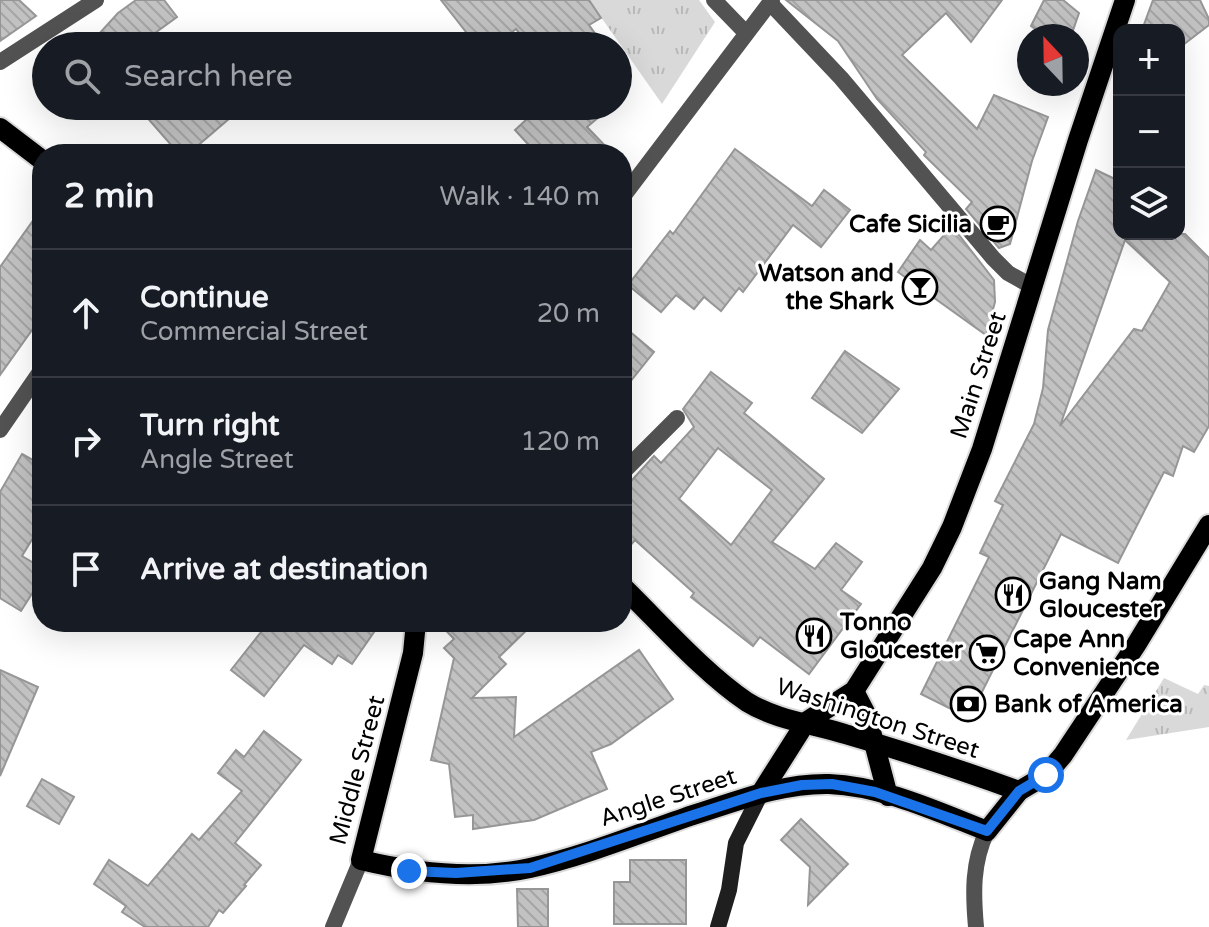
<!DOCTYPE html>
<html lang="en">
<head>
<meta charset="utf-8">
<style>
	body { margin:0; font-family:"Varela Round",sans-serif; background:#20242c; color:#f1f3f6 }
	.controls { position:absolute; right:24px; top:24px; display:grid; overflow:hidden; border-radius:16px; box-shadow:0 8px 32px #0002 }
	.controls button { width:72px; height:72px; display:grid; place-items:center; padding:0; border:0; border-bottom:2px solid #363941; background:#171b24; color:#f1f3f6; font:40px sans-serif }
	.compass { position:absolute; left:1017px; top:24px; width:72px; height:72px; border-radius:50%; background:#171b24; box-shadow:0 8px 32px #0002; rotate:338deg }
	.stop { position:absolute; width:24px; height:24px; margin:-18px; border:6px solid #1a73e8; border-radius:50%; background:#fff }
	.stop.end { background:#1a73e8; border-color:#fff; box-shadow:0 2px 8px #0008 }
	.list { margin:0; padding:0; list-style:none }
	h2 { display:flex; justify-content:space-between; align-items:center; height:104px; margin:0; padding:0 32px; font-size:34px }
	h2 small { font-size:26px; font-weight:400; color:#9ea1a6 }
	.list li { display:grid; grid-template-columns:52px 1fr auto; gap:24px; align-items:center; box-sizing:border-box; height:128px; padding:0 32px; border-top:2px solid #363941 }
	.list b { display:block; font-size:30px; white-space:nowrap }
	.list p { margin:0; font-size:26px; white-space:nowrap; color:#9ea1a6 }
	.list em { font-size:26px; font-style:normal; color:#9ea1a6 }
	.icon { flex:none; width:44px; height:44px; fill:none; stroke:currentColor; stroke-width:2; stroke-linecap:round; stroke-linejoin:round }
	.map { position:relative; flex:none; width:1209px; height:927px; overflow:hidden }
	.search { position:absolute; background:#171b24; box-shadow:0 8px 32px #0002; left:32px; top:32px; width:600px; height:88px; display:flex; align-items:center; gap:20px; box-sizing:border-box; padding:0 28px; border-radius:44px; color:#9ea1a6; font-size:30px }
	.panel { position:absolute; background:#171b24; box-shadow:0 8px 32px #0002; left:32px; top:144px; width:600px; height:488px; border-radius:32px }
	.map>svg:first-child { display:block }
</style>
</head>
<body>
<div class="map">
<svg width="1209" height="927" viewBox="0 0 1209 927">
	<defs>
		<pattern id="park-tufts" width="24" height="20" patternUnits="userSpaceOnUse" patternTransform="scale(2)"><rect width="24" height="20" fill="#d9d9d9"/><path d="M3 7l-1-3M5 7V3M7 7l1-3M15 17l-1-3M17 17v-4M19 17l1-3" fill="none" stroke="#b8b8b8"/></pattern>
		<pattern id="building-back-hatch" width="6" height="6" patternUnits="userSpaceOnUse" patternTransform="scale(2)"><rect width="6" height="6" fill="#c2c2c2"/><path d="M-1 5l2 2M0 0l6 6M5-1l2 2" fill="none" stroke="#a5a5a5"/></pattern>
	</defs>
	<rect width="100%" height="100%" fill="#fff"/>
	<g fill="url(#park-tufts)">
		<polygon points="589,0 699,0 715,22 662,104"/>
		<polygon points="1164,678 1198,694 1204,685 1209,686 1209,727 1126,740"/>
	</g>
	<g fill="url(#building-back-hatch)" stroke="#969696" stroke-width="2" fill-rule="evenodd">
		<polygon points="0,0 19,0 36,16 0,41"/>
		<polygon points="136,0 164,0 177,17 137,46 88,46 118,13"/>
		<polygon points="441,0 589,0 601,18 589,25 604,46 529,46 516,29 494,46 477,46"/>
		<polygon points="786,0 1002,0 971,42 946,13 902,55 977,129 994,95 1048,117 1032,161 1010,244 999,248 966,209 972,202 924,155 926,152 877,99 838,41"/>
		<polygon points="1044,0 1063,0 1079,13 1071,36 1044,36 1031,26"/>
		<polygon points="1153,0 1200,0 1209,19 1209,25 1179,48 1179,30 1142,30"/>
		<polygon points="137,106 244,106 188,154 179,154"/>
		<polygon points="541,106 612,106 587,127 613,154 537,154 515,130"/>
		<polygon points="735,149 812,206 824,190 850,210 821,247 793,225 743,292 739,288 721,311 704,297 694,309 676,295 661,312 628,285 670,231 673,234"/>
		<path d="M1096 170 1119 181V234H1185L1209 258V426L1194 452 1183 446 1173 476 1164 472 1118 563 1061 534 969 718 921 694 989 557 980 553 1003 505 995 501 1034 424 1043 388 1048 330 1078 221ZM1125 240 1170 282 1142 331 1134 329 1060 426Z"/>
		<polygon points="42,208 42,316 0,375 0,267"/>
		<polygon points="952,226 994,280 995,302 986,335 898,272 920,240 931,250"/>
		<polygon points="622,325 654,352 622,392"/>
		<polygon points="845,351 899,389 862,433 812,398"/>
		<path d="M711 372 752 403 744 413 824 479 772 542 815 569 836 543 862 562 841 590 861 604 809 674 760 637 753 646 691 597 694 593 635 540 622 555V491L654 456 661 463 694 427 683 409ZM718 448 772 490 731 545 679 499Z"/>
		<polygon points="22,454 42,465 42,523 22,556 42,568 42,578 21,611 0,598 0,492"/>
		<polygon points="269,622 381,622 352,664 338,655 332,664 304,645 264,696 231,670"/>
		<polygon points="438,622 535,622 499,657 506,664 472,698 516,697 514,737 639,650 673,699 611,744 591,752 607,789 534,820 473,829 473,815 455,817 449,764 431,760 454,658 444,648 454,639"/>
		<polygon points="0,670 38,687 0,776"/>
		<polygon points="264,731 301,760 235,843 261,865 244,885 246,886 223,913 219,910 208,927 145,927 122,912 126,906 94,884 109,860 148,886 192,834 199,840 242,791 218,773 236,750 244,757"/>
		<polygon points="42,779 74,797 59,824 27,806"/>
		<polygon points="801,819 848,864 808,905 810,867 781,840"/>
		<polygon points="630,860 686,860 686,924 614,924 614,882 630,882"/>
		<polygon points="517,889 548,889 548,927 518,927"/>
	</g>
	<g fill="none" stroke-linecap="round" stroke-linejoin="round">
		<g stroke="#dbdbdb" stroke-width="24">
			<g id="primary">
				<polyline points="0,128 42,160"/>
				<path d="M622 586C659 622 705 674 747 702 776 720 813 724 845 734 904 751 961 770 1019 791"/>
				<path d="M416 622 413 653 361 860C415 873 475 880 530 868 585 856 640 833 693 815 737 801 782 783 829 784 883 786 938 812 987 831L1019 791 1046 775 1063 755 1136 645 1209 525"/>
				<polyline points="854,691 867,716 888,796"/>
				<polyline points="761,793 806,722 854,691 932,568 952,527 982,449 1078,140 1125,0"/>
			</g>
		</g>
		<g stroke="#525252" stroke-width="16">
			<polyline points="714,0 746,33"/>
			<polyline points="770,3 841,78 993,258 1008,273 1033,287"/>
			<polyline points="0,62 96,0"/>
			<polyline points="622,198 772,0"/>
			<polyline points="0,430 42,369"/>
			<polyline points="622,473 677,418"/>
			<path d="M976 927C973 893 972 863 987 831"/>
		</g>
		<polyline stroke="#525252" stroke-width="16" points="333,927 361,860"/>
		<polyline stroke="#1f1f1f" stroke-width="16" points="718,927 729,890 736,843 761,793"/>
		<use href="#primary" stroke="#000" stroke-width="20"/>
	</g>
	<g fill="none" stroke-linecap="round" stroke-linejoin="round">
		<polyline stroke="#1a73e8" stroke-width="10" points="409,871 456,873 530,868 761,793 802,785 832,784 875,792 987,831 1019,791 1046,775"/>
	</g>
	<defs>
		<g id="cafe-ring" transform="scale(1.8)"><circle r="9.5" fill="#fff" stroke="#000" stroke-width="1.5"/><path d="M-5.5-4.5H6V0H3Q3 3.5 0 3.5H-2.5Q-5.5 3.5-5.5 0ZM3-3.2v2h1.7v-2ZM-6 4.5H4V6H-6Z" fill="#000"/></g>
		<g id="bar-ring" transform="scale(1.8)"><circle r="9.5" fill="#fff" stroke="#000" stroke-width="1.5"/><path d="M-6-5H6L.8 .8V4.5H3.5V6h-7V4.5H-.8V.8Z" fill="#000"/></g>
		<g id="restaurant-ring" transform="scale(1.8)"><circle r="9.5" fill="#fff" stroke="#000" stroke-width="1.5"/><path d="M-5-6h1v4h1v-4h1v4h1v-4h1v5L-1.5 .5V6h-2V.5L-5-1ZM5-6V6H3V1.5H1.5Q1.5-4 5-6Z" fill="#000"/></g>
		<g id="supermarket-ring" transform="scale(1.8)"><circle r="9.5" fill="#fff" stroke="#000" stroke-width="1.5"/><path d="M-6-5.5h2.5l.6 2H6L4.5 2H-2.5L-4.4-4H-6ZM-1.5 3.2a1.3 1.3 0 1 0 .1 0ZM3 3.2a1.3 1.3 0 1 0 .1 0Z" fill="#000"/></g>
		<g id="bank-ring" transform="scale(1.8)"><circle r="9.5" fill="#fff" stroke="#000" stroke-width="1.5"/><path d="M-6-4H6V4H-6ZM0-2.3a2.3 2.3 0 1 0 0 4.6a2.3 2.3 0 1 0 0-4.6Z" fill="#000"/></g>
	</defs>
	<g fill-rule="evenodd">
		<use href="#cafe-ring" x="998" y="224"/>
		<use href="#bar-ring" x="920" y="287"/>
		<use href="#restaurant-ring" x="1013" y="595"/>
		<use href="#restaurant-ring" x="814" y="636"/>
		<use href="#supermarket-ring" x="987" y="653"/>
		<use href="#bank-ring" x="968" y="704"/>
	</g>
	<g text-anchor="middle" stroke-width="6" stroke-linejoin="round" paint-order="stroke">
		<g font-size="24" font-weight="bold" fill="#000" stroke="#fff" text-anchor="start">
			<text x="972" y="232" text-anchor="end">Cafe Sicilia</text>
			<text x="894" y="281" text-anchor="end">Watson and<tspan x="894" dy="28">the Shark</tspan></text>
			<text x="1039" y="589">Gang Nam<tspan x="1039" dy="28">Gloucester</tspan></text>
			<text x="840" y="630">Tonno<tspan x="840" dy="28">Gloucester</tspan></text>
			<text x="1013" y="647">Cape Ann<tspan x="1013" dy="28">Convenience</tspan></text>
			<text x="994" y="712">Bank of America</text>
		</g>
		<g font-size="24" fill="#000" stroke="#fff">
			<text transform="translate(978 375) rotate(-72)" y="8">Main Street</text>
			<text transform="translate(878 718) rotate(18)" y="8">Washington Street</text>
			<text transform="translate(357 770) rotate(-75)" y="8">Middle Street</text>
			<text transform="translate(668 797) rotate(-18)" y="8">Angle Street</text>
		</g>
	</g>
</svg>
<div class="controls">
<button>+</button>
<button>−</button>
<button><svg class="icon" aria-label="layers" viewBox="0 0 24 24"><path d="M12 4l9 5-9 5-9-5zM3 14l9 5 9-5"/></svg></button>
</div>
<svg class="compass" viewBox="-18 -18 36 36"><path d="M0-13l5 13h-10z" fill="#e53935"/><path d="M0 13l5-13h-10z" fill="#9ea1a6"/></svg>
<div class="stop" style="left:1046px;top:775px"></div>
<div class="stop end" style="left:409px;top:871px"></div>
<div class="search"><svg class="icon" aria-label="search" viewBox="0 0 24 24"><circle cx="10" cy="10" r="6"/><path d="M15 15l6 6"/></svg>Search here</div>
<section class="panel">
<h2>2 min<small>Walk · 140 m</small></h2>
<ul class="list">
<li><svg class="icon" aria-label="ahead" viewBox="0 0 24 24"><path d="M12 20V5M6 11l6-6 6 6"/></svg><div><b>Continue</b><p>Commercial Street</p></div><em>20 m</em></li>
<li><svg class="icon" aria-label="right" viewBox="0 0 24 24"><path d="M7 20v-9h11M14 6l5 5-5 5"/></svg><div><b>Turn right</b><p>Angle Street</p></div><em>120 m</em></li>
<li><svg class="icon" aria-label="arrive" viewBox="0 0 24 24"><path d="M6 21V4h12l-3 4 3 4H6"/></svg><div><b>Arrive at destination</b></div></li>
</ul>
</section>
</div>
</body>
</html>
